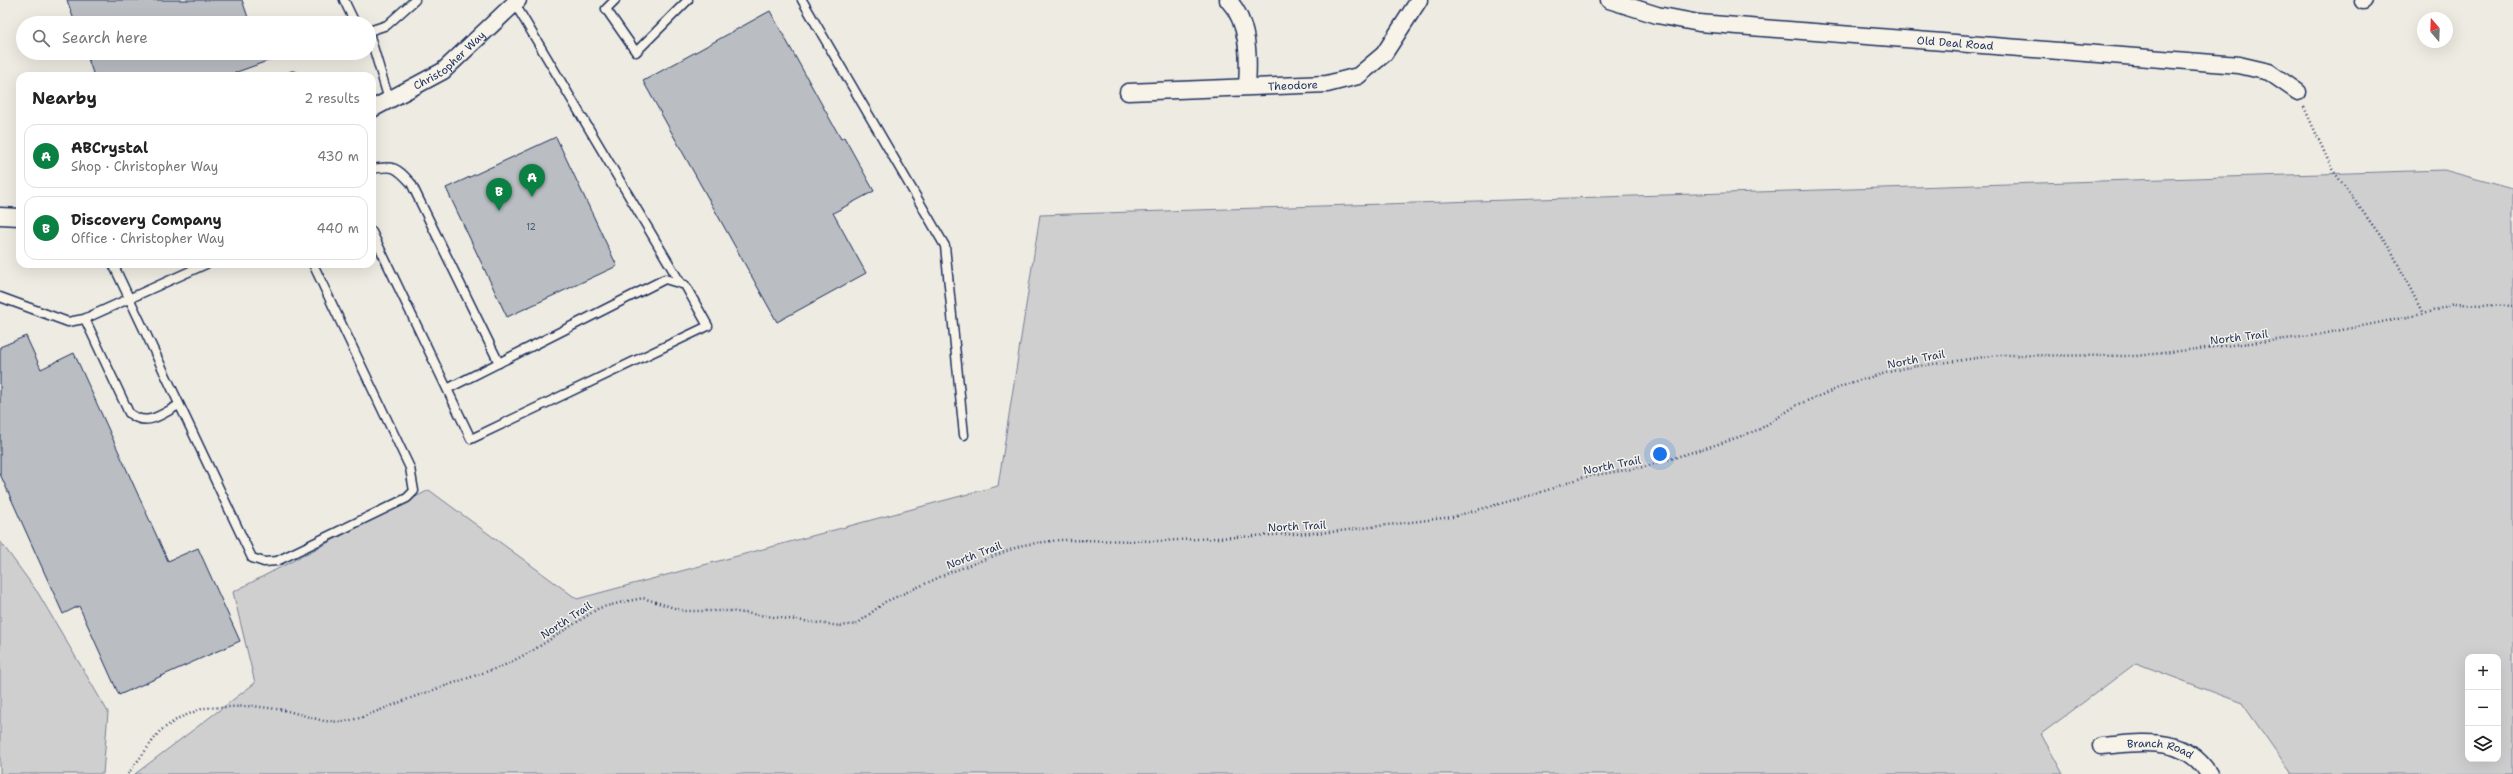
<!DOCTYPE html>
<html lang="en">
<head>
<meta charset="utf-8">
<style>
	body { margin:0; font-family:"Shantell Sans",sans-serif; background:#f2f2f2; color:#222 }
	.controls { position:absolute; right:12px; bottom:12px; display:grid; overflow:hidden; border-radius:8px; box-shadow:0 4px 16px #0002 }
	.controls button { width:36px; height:36px; display:grid; place-items:center; padding:0; border:0; border-bottom:1px solid #e0e0e0; background:#fff; color:#222; font:20px sans-serif }
	.compass { position:absolute; left:2417px; top:12px; width:36px; height:36px; border-radius:50%; background:#fff; box-shadow:0 4px 16px #0002; rotate:341deg }
	.you { position:absolute; left:1660px; top:454px; width:14px; height:14px; margin:-10px; border:3px solid #fff; border-radius:50%; background:#1a73e8; box-shadow:0 0 0 6px #1a73e833 }
	.badge { display:grid; place-items:center; width:26px; height:26px; border-radius:50%; background:#0b8043; color:#fff; font-size:13px; font-weight:700 }
	.pin { position:absolute; translate:-50% -33px; filter:drop-shadow(0 1px 2px #0008) }
	.pin::after { content:''; position:absolute; top:21px; width:14px; height:12px; background:inherit; clip-path:polygon(0 0,100% 0,50% 100%) }
	.list { margin:0; padding:0; list-style:none }
	h2 { display:flex; justify-content:space-between; align-items:center; height:52px; margin:0; padding:0 16px; font-size:17px }
	h2 small { font-size:13px; font-weight:400; color:#767676 }
	.list li { display:grid; grid-template-columns:26px 1fr auto; gap:12px; align-items:center; box-sizing:border-box; height:64px; margin:0 8px 8px; padding:0 8px; border:1px solid #e0e0e0; border-radius:12px }
	.list b { display:block; font-size:15px; white-space:nowrap }
	.list p { margin:0; font-size:13px; white-space:nowrap; color:#767676 }
	.list em { font-size:13px; font-style:normal; color:#767676 }
	.icon { flex:none; width:22px; height:22px; fill:none; stroke:currentColor; stroke-width:2; stroke-linecap:round; stroke-linejoin:round }
	.map { position:relative; flex:none; width:2513px; height:774px; overflow:hidden }
	.search { position:absolute; background:#fff; box-shadow:0 4px 16px #0002; left:16px; top:16px; width:360px; height:44px; display:flex; align-items:center; gap:10px; box-sizing:border-box; padding:0 14px; border-radius:22px; color:#767676; font-size:15px }
	.panel { position:absolute; background:#fff; box-shadow:0 4px 16px #0002; left:16px; top:72px; width:360px; height:196px; border-radius:12px }
	.map>svg:first-child { display:block }
</style>
</head>
<body>
<div class="map">
<svg width="2513" height="774" viewBox="0 0 2513 774">
	<rect width="100%" height="100%" fill="#eeebe2"/>
	<filter id="ink" filterUnits="userSpaceOnUse"><feTurbulence type="fractalNoise" baseFrequency=".025" numOctaves="2"/><feDisplacementMap in="SourceGraphic" scale="8" xChannelSelector="R" yChannelSelector="G"/><feConvolveMatrix kernelMatrix="1 2 1 2 8 2 1 2 1" color-interpolation-filters="sRGB"/></filter>
	<g filter="url(#ink)">
		<g fill="#cfcfcf" stroke="#757f96" fill-rule="evenodd">
			<path d="M2444 170 2513 189V774H2292L2242 703 2136 663 2041 734 2063 774H135L255 683 233 592 429 490 577 599 998 486 1040 215ZM2468 657H2498V759H2468Z"/>
			<polygon points="0,541 38,593 108,712 103,774 0,774"/>
		</g>
		<g fill="#babdc2" stroke="#1b2f5e">
			<polygon points="67,0 242,0 250,23 75,23"/>
			<polygon points="770,11 841,139 844,137 874,191 833,213 866,273 777,322 643,81"/>
			<polygon points="86,53 284,53 284,55 226,76 94,76"/>
			<polygon points="556,137 617,266 507,317 446,188"/>
			<polygon points="26,336 41,369 74,353 168,561 198,548 240,641 119,695 79,606 63,614 0,474 0,347"/>
		</g>
		<g fill="none" stroke-linecap="round" stroke-linejoin="round">
			<g stroke="#1b2f5e" stroke-width="11">
				<g id="lane">
					<polyline points="344,0 355,23"/>
					<polyline points="615,0 606,9 636,52 688,0"/>
					<polyline points="802,0 945,246 964,435"/>
					<polyline points="515,4 680,282"/>
					<polyline points="369,31 387,25 415,0"/>
					<polyline points="369,33 389,100"/>
					<polyline points="292,76 293,76"/>
					<path d="M372 169C394 165 396 167 411 183L499 363"/>
					<polyline points="372,232 471,439 708,326 685,285 665,279 447,389"/>
					<polyline points="113,264 252,558 264,562 277,561 407,498 414,491 410,468 313,264"/>
					<polyline points="0,297 68,322 84,319 206,264"/>
					<path d="M85 319 129 413C147 428 161 414 179 405"/>
				</g>
			</g>
			<g stroke="#1b2f5e" stroke-width="19">
				<g id="street">
					<path d="M1228 0C1249 22 1249 58 1247 86"/>
					<path id="s1" d="M1609 0 1657 15 1699 23 2239 65 2269 72 2298 92"/>
					<polyline points="2363,1 2364,0"/>
					<path id="s2" d="M1128 92 1327 84 1358 76 1384 54 1419 0"/>
					<path id="s3" d="M372 109 443 71 518 0"/>
					<polyline points="0,216 20,217"/>
					<path id="s4" d="M2101 746C2142 743 2184 734 2209 774"/>
				</g>
			</g>
			<g stroke="#1b2f5e" stroke-width="2.5" stroke-dasharray="1 3" stroke-linecap="butt">
				<polyline points="2304,107 2332,169 2392,252 2423,314"/>
				<polyline points="128,774 160,731 179,718 204,708 253,706 284,710 324,721 342,722 360,718 416,696 503,666 532,651 599,608 623,602 643,598 684,611 730,611 840,626 857,624 885,602 951,572 1023,545 1059,540 1159,541 1331,532 1452,517 1539,493 1584,477 1644,467 1728,441 1760,429 1797,405 1853,382 1904,368 1999,355 2136,356 2311,336 2423,314 2454,304 2513,306"/>
			</g>
			<use href="#lane" stroke="#f7f3e8" stroke-width="8"/>
			<use href="#street" stroke="#f7f3e8" stroke-width="16"/>
		</g>
	</g>
	<g text-anchor="middle" stroke-width="3" stroke-linejoin="round" paint-order="stroke">
		<g font-size="9" fill="#435277">
			<text x="531" y="230">12</text>
		</g>
		<g font-size="11" fill="#1b2f5e" stroke="#f7f3e8">
			<text dy="4" stroke="none"><textPath href="#s1" startOffset="350">Old Deal Road</textPath></text>
			<text dy="4" stroke="none"><textPath href="#s3" startOffset="92">Christopher Way</textPath></text>
			<text dy="4" stroke="none"><textPath href="#s2" startOffset="165">Theodore</textPath></text>
			<text transform="translate(2239 337) rotate(-7)" y="4">North Trail</text>
			<text transform="translate(1916 359) rotate(-11)" y="4">North Trail</text>
			<text transform="translate(1612 465) rotate(-11)" y="4">North Trail</text>
			<text transform="translate(1297 526) rotate(-3)" y="4">North Trail</text>
			<text transform="translate(974 555) rotate(-21)" y="4">North Trail</text>
			<text transform="translate(566 620) rotate(-33)" y="4">North Trail</text>
			<text dy="4" stroke="none"><textPath href="#s4" startOffset="60">Branch Road</textPath></text>
		</g>
	</g>
</svg>
<div class="controls">
<button>+</button>
<button>−</button>
<button><svg class="icon" aria-label="layers" viewBox="0 0 24 24"><path d="M12 4l9 5-9 5-9-5zM3 14l9 5 9-5"/></svg></button>
</div>
<svg class="compass" viewBox="-18 -18 36 36"><path d="M0-13l5 13h-10z" fill="#e53935"/><path d="M0 13l5-13h-10z" fill="#767676"/></svg>
<div class="you"></div>
<div class="pin badge" style="left:532px;top:197px">A</div>
<div class="pin badge" style="left:499px;top:211px">B</div>
<div class="search"><svg class="icon" aria-label="search" viewBox="0 0 24 24"><circle cx="10" cy="10" r="6"/><path d="M15 15l6 6"/></svg>Search here</div>
<section class="panel">
<h2>Nearby<small>2 results</small></h2>
<ul class="list">
<li><span class="badge">A</span><div><b>ABCrystal</b><p>Shop · Christopher Way</p></div><em>430 m</em></li>
<li><span class="badge">B</span><div><b>Discovery Company</b><p>Office · Christopher Way</p></div><em>440 m</em></li>
</ul>
</section>
</div>
</body>
</html>
